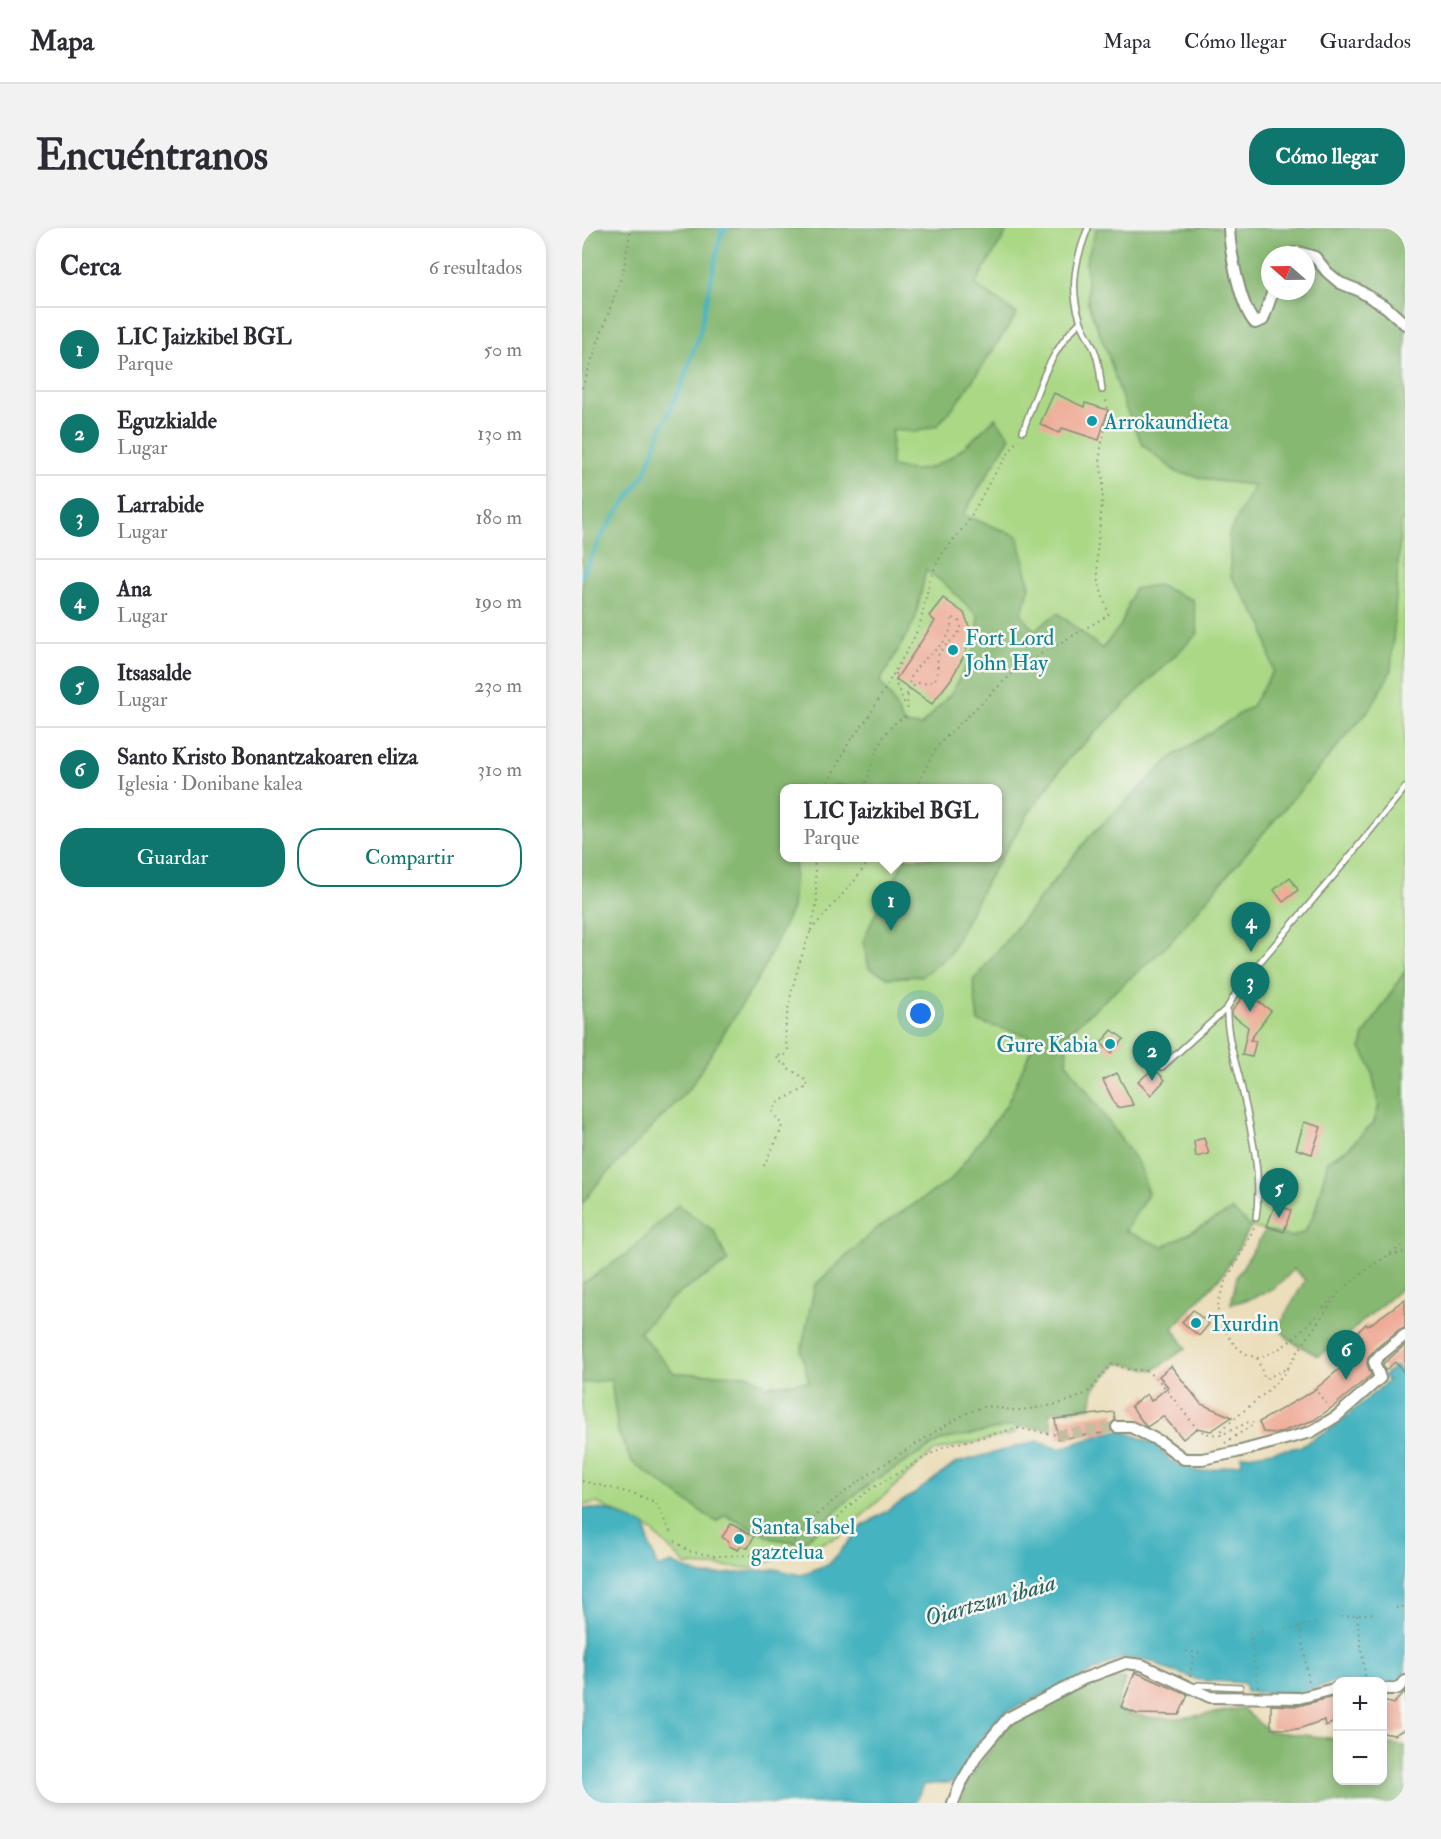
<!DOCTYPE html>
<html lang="es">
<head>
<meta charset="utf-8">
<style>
	body { margin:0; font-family:"IM FELL Double Pica",serif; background:#f2f2f3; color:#2b2b33 }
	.controls { position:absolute; right:18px; bottom:18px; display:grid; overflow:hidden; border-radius:12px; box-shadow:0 3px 9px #0003 }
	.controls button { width:54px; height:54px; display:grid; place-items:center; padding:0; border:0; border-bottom:2px solid #e1e1e2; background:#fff; color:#2b2b33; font:30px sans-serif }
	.compass { position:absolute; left:679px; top:18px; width:54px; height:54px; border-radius:50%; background:#fff; box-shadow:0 3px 9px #0003; rotate:290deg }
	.you { position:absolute; left:339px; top:786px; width:21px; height:21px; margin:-15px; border:4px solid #fff; border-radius:50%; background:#1a73e8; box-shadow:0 0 0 9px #1a73e833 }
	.badge { display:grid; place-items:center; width:39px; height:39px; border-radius:50%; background:#0f766e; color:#fff; font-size:20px; font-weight:700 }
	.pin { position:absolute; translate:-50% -50px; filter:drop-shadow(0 2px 3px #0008) }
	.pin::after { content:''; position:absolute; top:32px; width:21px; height:18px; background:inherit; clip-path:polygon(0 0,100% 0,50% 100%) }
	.popup { position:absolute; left:198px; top:556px; width:222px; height:78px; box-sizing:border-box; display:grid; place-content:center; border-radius:12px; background:#fff; filter:drop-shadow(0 2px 4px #0005); font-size:20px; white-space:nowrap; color:#7c7c81 }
	.popup b { font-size:22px; color:#2b2b33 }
	.popup::after { content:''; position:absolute; left:50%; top:100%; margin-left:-12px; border:12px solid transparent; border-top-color:#fff }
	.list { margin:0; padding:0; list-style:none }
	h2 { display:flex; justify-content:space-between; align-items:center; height:78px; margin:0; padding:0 24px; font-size:26px }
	h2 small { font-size:20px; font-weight:400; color:#7c7c81 }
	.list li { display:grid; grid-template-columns:39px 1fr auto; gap:18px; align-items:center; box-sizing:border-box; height:84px; padding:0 24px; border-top:2px solid #e1e1e2 }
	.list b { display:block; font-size:22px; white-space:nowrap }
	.list p { margin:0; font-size:20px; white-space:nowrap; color:#7c7c81 }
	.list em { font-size:20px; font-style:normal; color:#7c7c81 }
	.actions { display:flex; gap:12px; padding:18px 24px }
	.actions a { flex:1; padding:14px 0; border:2px solid #0f766e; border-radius:24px; text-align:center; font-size:21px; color:#0f766e }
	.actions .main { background:#0f766e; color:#fff }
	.map { position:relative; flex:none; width:823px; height:1575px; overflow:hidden; border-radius:24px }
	header { display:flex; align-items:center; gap:36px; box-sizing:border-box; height:84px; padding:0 30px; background:#fff; border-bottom:2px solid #e1e1e2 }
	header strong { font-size:28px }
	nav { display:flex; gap:33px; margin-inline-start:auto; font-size:21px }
	.intro { display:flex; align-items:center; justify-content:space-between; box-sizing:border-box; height:144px; padding:0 36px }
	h1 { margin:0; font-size:42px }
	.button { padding:15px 27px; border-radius:24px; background:#0f766e; color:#fff; font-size:21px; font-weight:700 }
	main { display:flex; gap:36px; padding:0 36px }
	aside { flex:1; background:#fff; border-radius:24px; box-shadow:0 3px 9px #0003 }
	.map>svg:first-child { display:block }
</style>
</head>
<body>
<header>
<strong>Mapa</strong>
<nav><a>Mapa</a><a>Cómo llegar</a><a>Guardados</a></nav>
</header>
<div class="intro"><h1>Encuéntranos</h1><a class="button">Cómo llegar</a></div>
<main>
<aside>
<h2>Cerca<small>6 resultados</small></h2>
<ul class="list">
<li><span class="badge">1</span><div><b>LIC Jaizkibel BGL</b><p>Parque</p></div><em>50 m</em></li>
<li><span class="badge">2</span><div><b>Eguzkialde</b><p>Lugar</p></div><em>130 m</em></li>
<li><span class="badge">3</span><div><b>Larrabide</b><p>Lugar</p></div><em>180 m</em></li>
<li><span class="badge">4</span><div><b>Ana</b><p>Lugar</p></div><em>190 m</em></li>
<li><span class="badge">5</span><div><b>Itsasalde</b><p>Lugar</p></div><em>230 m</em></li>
<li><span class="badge">6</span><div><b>Santo Kristo Bonantzakoaren eliza</b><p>Iglesia · Donibane kalea</p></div><em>310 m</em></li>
</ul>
<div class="actions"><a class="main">Guardar</a><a>Compartir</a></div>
</aside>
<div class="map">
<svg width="823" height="1575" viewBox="0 0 823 1575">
	<rect width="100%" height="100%" fill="#f6f6f2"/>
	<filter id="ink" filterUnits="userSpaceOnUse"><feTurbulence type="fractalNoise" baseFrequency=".0167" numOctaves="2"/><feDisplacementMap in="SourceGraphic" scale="12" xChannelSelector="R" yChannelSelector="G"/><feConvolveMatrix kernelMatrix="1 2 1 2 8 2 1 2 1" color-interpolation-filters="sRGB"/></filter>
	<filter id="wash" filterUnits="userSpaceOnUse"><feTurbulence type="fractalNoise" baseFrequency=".008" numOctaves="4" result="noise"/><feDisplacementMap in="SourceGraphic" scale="24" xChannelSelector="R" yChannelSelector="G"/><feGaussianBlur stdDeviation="1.35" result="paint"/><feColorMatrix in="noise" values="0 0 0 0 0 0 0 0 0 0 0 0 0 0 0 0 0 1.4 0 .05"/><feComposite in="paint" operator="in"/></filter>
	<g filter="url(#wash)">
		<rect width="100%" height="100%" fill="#ecdebb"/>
		<path fill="#aad885" stroke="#648a5c" stroke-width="1.5" fill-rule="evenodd" d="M0 0H640L688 27V63H724L823 75V743L782 807 780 820 789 839 797 878 792 894 765 921 746 933 732 987 722 1004 710 1010 669 999 650 982 640 1035 559 1140 512 1128 431 1206 352 1223 256 1309 170 1340 104 1337 67 1300 15 1275 0 1277ZM202 560H416V630H202Z"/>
		<g fill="#87b872" stroke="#537a53" stroke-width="1.5" fill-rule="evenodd">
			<path d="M0 0H427L393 56 435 86 380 168 356 197 334 204 310 202 309 239C317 240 328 242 337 242 365 239 394 209 413 190L428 209 381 287 436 308 448 359 439 386 452 402 476 385 520 421 539 397 552 361 575 357 611 372 616 405 487 530 446 586 404 654 367 727 340 748 307 750 287 740 281 714 291 690 324 630H416V560H273L254 557 248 560H202V630H214L210 680 180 744 108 860 16 955 0 976ZM344 342 364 357 396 388V413L371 463 339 498 322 496 309 469 298 454 333 392Z"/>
			<path d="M515 0H823V293H819L809 443 790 478 585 718 484 806 485 835 558 938 566 966 543 1003 581 1019 650 982 669 999 641 1046 591 1100 604 1120 572 1142 536 1135 512 1160 509 1179 467 1184 470 1201 431 1198 360 1212 290 1254 258 1279 221 1315 191 1311 143 1287 134 1294 50 1234 36 1204 29 1152 0 1155V1056L46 1025 96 977 132 1003 146 1034 90 1070 57 1104 92 1145 168 1147 184 1158 227 1153 219 1124 233 1057 294 1001 369 952 425 876 454 810 396 794 391 753 508 608 590 529 670 478 691 443 681 397 649 348 647 306 672 257 634 253 594 244 561 217 542 177 525 124 506 76 504 33ZM688 27H724V63H688Z"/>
			<path d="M823 743V1057L757 1114 736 1128 709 1113 696 1100 723 1052 712 1041C692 1064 677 1069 649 1076L655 1048 683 1003 710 1009 722 1004 732 987 746 933 766 921 792 894 797 878 789 839 779 820 782 807Z"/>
			<path d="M543 1451 534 1481C577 1498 617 1488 660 1480L686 1503 755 1511 756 1552H800L801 1515 823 1518V1575H378L382 1559 428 1494 513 1452Z"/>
		</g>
		<polygon fill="#45b3c0" stroke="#32787a" stroke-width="1.5" points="813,1138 823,1145 823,1444 812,1456 801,1456 800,1454 756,1454 715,1465 664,1464 662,1455 617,1452 583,1441 570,1433 540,1430 422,1485 394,1518 373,1554 341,1557 333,1575 0,1575 0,1280 26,1282 64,1298 67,1316 76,1340 90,1335 121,1348 193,1341 219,1347 248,1335 280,1298 332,1266 374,1235 455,1213 477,1221 521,1206 538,1202 573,1216 590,1234 618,1244 660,1235 659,1228 717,1219 753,1198 806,1153 801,1148"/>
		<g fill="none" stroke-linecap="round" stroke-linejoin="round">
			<g stroke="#45b3c0" stroke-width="4">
				<polyline points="139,6 147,0"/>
				<polyline points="0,348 23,302 63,246 81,196 99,159 118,104 139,6 138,0"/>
			</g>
		</g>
		<g id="blocks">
			<g fill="#efab97">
				<polygon points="472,165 502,179 503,175 526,182 517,212 480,200 477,205 458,196"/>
				<polygon points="361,370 382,385 389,403 384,424 369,451 350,476 314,451 353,393 347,388"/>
				<polygon points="708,649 716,662 701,674 692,662"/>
				<polygon points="664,764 689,783 668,812 674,813 670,829 660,827 666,799 650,787 650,783"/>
				<polygon points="530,802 542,811 529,825 519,815"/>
				<polygon points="572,840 583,852 569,867 556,854"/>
				<polygon points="535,845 548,870 551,877 535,880 521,852"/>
				<polygon points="722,894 739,899 730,926 714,921"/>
				<polygon points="622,910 627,926 614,929 612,913"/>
				<polygon points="693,977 709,982 702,1004 685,998"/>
				<polygon points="823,1071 823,1100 818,1101 793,1121 786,1129 785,1136 789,1147 752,1178 732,1192 696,1205 681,1204 677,1194 731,1163 772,1129 761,1118 784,1096 786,1098"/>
				<polygon points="611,1082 627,1096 617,1108 600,1094"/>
				<polygon points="823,1117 823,1145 813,1134 803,1143 801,1136"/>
				<polygon points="589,1138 619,1176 650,1189 629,1203 615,1200 601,1211 581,1188 565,1199 563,1197 549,1178 565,1166 569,1173 586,1159 577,1148"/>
				<polygon points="532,1184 533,1192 528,1198 529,1204 476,1211 473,1191"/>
				<polygon points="149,1296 172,1308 166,1320 159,1318 156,1322 147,1318 147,1314 140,1309"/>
				<polygon points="553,1444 606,1467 597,1487 555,1486 539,1479"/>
				<polygon points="823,1464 823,1501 812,1507 801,1505 801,1473 811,1476"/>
				<polygon points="751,1469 756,1469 756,1493 743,1498 742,1492 716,1501 689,1501 689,1477 716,1478"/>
			</g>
		</g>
	</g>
	<g filter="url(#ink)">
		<use href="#blocks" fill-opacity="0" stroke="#868e78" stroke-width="1.5"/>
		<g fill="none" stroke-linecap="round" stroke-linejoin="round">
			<polyline stroke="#c3bea0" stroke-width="10" stroke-dasharray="10 5" stroke-linecap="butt" points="475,1207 535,1199"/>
			<g stroke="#868e78" stroke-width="8">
				<g id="lane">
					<path d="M506 0C494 31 487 59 498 91 501 102 508 111 512 121 518 135 518 148 520 162"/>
					<path d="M441 203C455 164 467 123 498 94"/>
					<path d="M645 780C644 804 651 825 657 848 667 893 681 945 674 990"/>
					<polyline points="580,839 645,780 660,755 760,638 823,560"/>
					<polyline points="610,1461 616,1457 658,1459"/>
				</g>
			</g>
			<g stroke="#868e78" stroke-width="14">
				<g id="street">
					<path d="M647 0C648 23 658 78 673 95L681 92 691 63"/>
					<polyline points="708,27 716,24 733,29 745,44 758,55 776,62 804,79 823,96"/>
					<polyline points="535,1199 549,1199 579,1214 602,1231 620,1231 655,1224 729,1204 755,1188 798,1150 792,1134 798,1127 823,1107"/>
					<polyline points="800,1461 815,1461 823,1453"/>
					<polyline points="371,1575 378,1557 396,1526 426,1490 501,1451 544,1435 560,1437 628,1469 717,1470 756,1460"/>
				</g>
			</g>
			<g stroke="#868e78" stroke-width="2" stroke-dasharray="1.5 4.5" stroke-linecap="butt">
				<polyline points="0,160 41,44 49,0"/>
				<polyline points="314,445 314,456 324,479"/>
				<path d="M325 467C326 457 328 449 334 441 347 422 373 415 369 389 395 398 363 414 357 426 353 434 359 446 351 453 347 456 342 455 337 455 325 460 324 471 326 483"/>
				<polyline points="243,560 267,514 286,490 330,414 338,396 348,351 359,327 386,294 408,253 436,211"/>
				<path d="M282 560C292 536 296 501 323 489L326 484"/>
				<path d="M334 560 349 529 358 515 422 453 443 435 525 388 527 385C506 339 519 308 521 261 522 250 518 240 518 229 519 208 530 189 523 170"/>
				<polyline points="232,630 235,674 229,702 273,652 289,630"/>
				<path d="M182 938C187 924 197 912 200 897L190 883 198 873 226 859C225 849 214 845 206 841L204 836 198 834 194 828 203 827 206 821C196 797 219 728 229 702"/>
				<polyline points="808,1027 823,1024"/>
				<path d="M675 1130C708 1122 730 1091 753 1067"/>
				<polyline points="706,1140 717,1122 757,1064 791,1037 823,1016"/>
				<polyline points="732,1160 747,1179"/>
				<path d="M643 1215 672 1196 669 1193 639 1207 637 1205C659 1182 688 1166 706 1140L683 1151 675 1130C661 1126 653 1119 646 1107 643 1102 639 1096 637 1090 629 1067 664 1022 672 999"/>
				<polyline points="0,1253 53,1266 73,1274 90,1307"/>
				<polyline points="93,1313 106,1323 133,1328 178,1327 217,1323 230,1316 267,1278 287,1262 361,1219 435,1200 475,1207"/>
				<path d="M206 1324C225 1282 303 1236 342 1211 356 1202 386 1182 402 1179 410 1177 421 1181 429 1182 446 1183 490 1175 504 1165 516 1158 520 1143 532 1135L543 1141 564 1143 576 1151 616 1202 627 1206 639 1207"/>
				<polyline points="814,1380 823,1378"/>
				<polyline points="775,1387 784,1454"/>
				<polyline points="759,1389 792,1385"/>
				<polyline points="718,1398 727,1455"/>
				<polyline points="703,1401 736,1395"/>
				<polyline points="604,1423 621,1426"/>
				<polyline points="608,1448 612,1425"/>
				<polyline points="676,1459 668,1405 683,1403"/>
			</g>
			<use href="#lane" stroke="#fff" stroke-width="5"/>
			<use href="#street" stroke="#fff" stroke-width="10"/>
		</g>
	</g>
	<g fill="#0f9aa8" stroke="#f6f6f2" stroke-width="2">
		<circle cx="510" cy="193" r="6"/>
		<circle cx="371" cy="422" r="6"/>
		<circle cx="528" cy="816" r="6"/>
		<circle cx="614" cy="1095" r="6"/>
		<circle cx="157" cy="1311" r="6"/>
	</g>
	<g text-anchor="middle" stroke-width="5" stroke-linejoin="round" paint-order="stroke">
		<g font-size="22" fill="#0d838f" stroke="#f6f6f2" text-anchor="start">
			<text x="522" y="201">Arrokaundieta</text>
			<text x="383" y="417">Fort Lord<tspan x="383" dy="25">John Hay</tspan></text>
			<text x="516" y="824" text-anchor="end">Gure Kabia</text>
			<text x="626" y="1103">Txurdin</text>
			<text x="169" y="1306">Santa Isabel<tspan x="169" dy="25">gaztelua</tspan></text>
		</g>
		<g font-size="24" font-style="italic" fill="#2a605e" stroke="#f6f6f2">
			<text transform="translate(408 1372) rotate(-16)" y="8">Oiartzun ibaia</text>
		</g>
	</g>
</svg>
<div class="controls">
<button>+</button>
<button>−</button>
</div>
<svg class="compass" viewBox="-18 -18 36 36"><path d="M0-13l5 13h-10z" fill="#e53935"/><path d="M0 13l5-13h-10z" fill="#7c7c81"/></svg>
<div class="you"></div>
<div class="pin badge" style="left:309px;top:703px">1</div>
<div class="popup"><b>LIC Jaizkibel BGL</b>Parque</div>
<div class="pin badge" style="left:570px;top:853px">2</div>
<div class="pin badge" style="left:668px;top:784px">3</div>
<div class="pin badge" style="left:669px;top:724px">4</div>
<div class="pin badge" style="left:697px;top:990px">5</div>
<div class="pin badge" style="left:764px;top:1152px">6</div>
</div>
</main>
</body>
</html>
